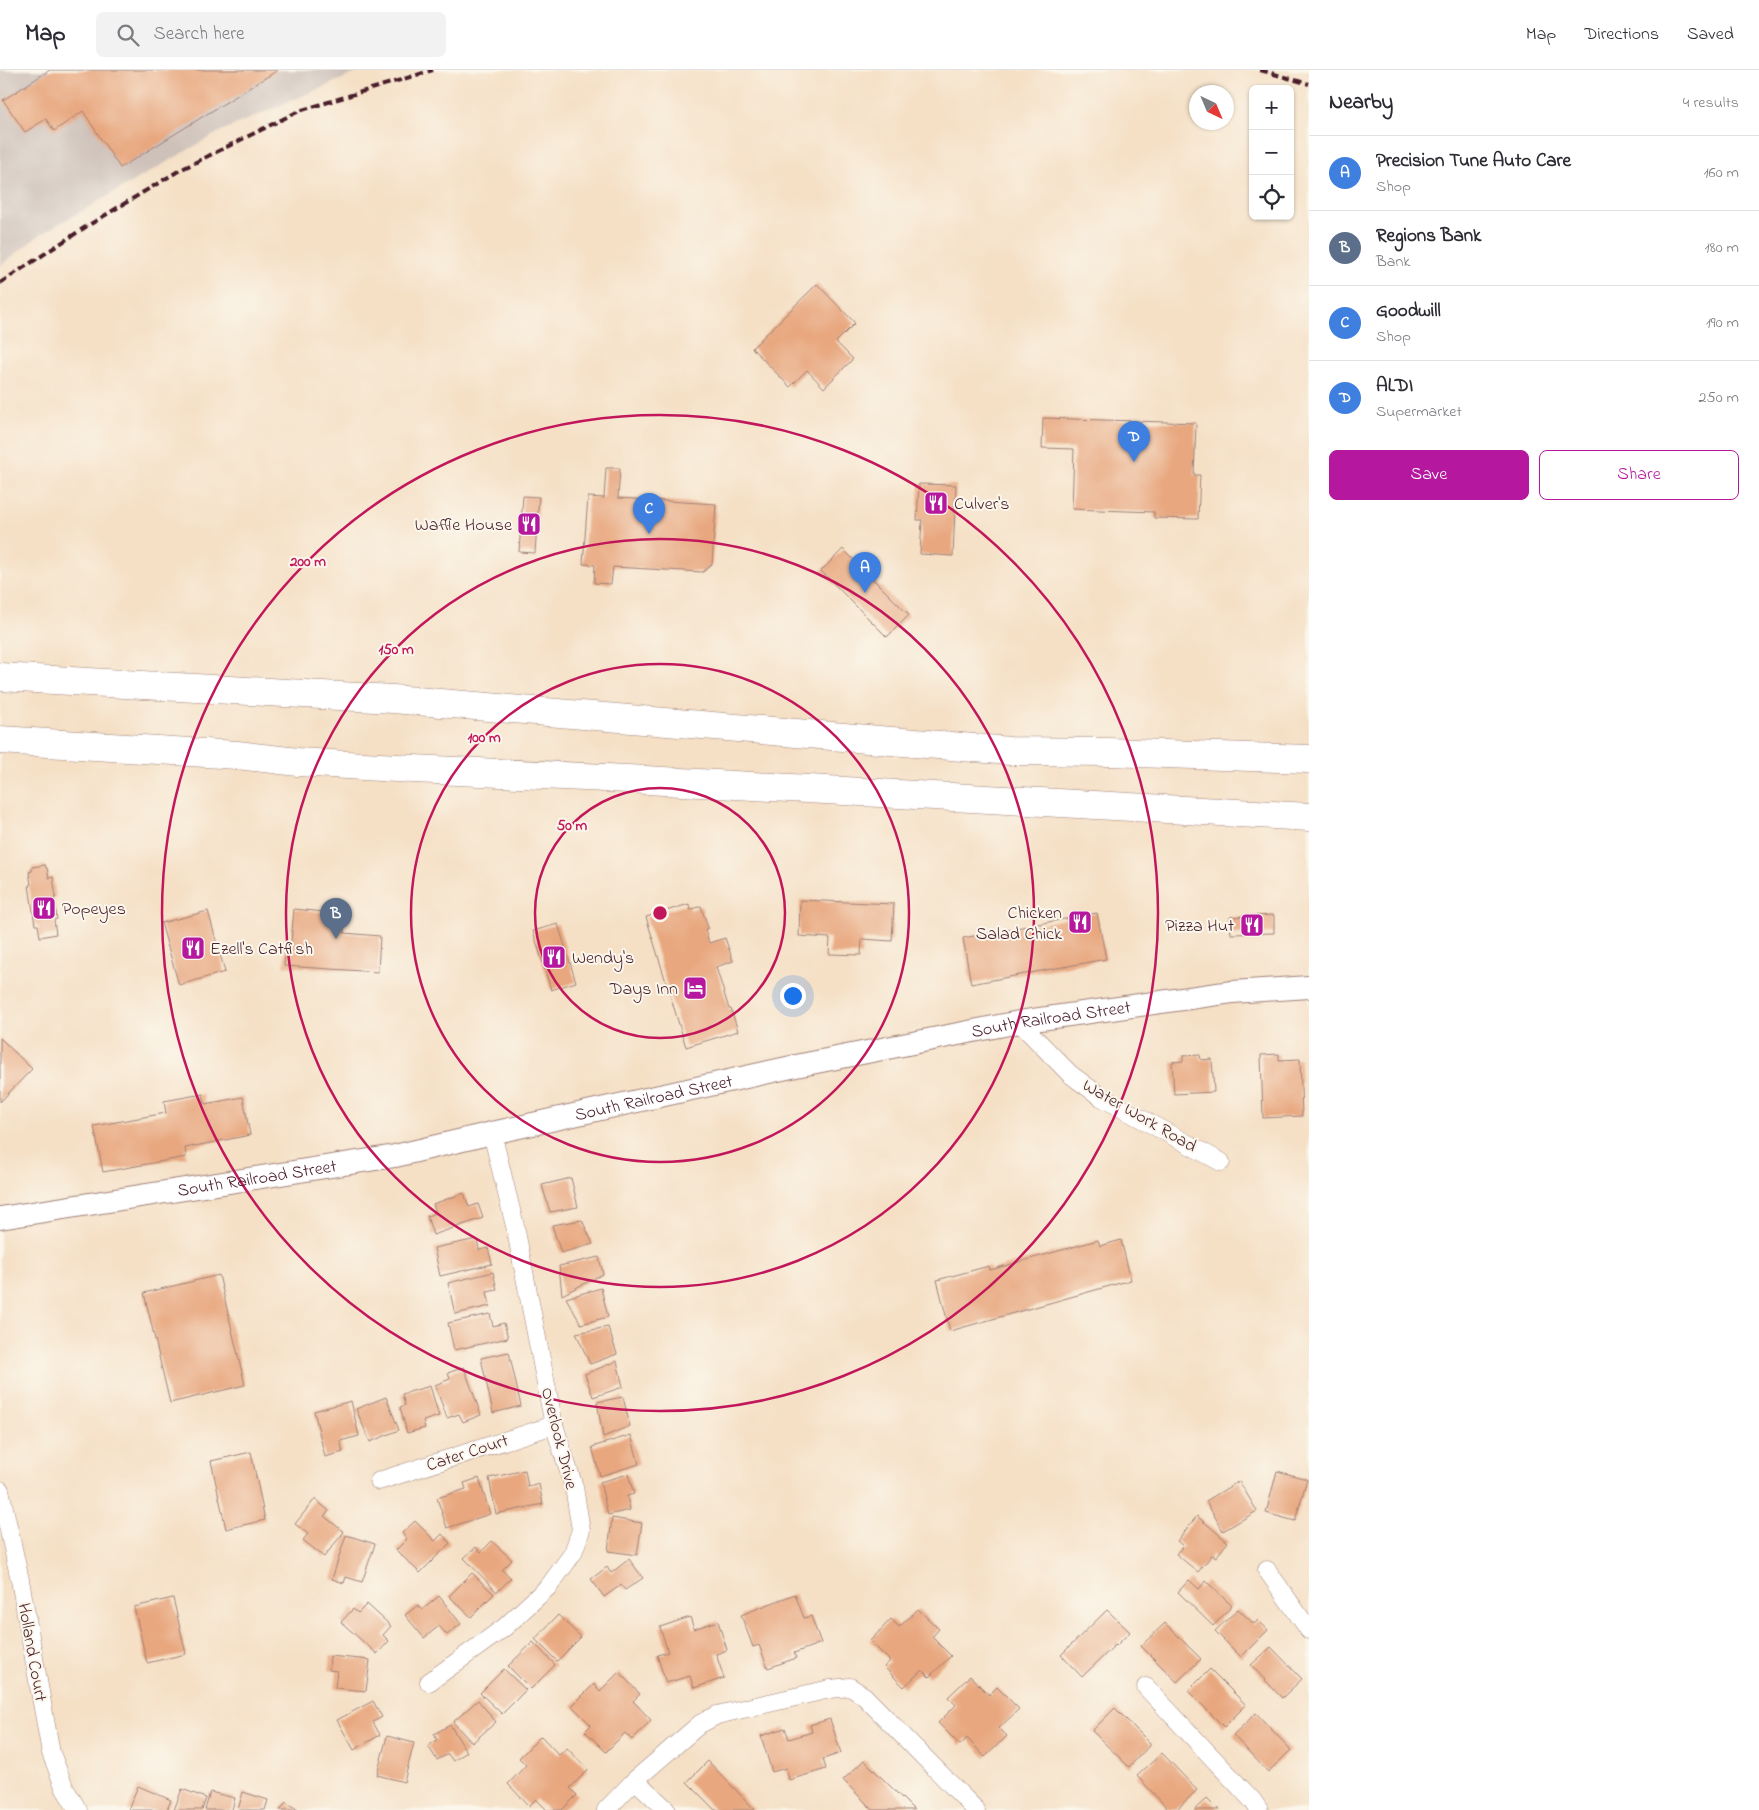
<!DOCTYPE html>
<html lang="en">
<head>
<meta charset="utf-8">
<style>
	body { margin:0; font-family:"Indie Flower",sans-serif; background:#f2f2f3; color:#2b2b33 }
	.controls { position:absolute; right:15px; top:15px; display:grid; overflow:hidden; border-radius:8px; box-shadow:0 1px 4px #0004 }
	.controls button { width:45px; height:45px; display:grid; place-items:center; padding:0; border:0; border-bottom:1px solid #e1e1e2; background:#fff; color:#2b2b33; font:25px sans-serif }
	.compass { position:absolute; left:1189px; top:15px; width:45px; height:45px; border-radius:50%; background:#fff; box-shadow:0 1px 4px #0004; rotate:136deg }
	.you { position:absolute; left:792px; top:925px; width:18px; height:18px; margin:-12px; border:4px solid #fff; border-radius:50%; background:#1a73e8; box-shadow:0 0 0 8px #1a73e833 }
	.badge { display:grid; place-items:center; width:32px; height:32px; border-radius:50%; background:#b5179e; color:#fff; font-size:16px; font-weight:700 }
	.pin { position:absolute; translate:-50% -41px; filter:drop-shadow(0 1px 2px #0008) }
	.pin::after { content:''; position:absolute; top:26px; width:18px; height:15px; background:inherit; clip-path:polygon(0 0,100% 0,50% 100%) }
	.list { margin:0; padding:0; list-style:none }
	h2 { display:flex; justify-content:space-between; align-items:center; height:65px; margin:0; padding:0 20px; font-size:21px }
	h2 small { font-size:16px; font-weight:400; color:#7c7c81 }
	.list li { display:grid; grid-template-columns:32px 1fr auto; gap:15px; align-items:center; box-sizing:border-box; height:75px; padding:0 20px; border-top:1px solid #e1e1e2 }
	.list b { display:block; font-size:19px; white-space:nowrap }
	.list p { margin:0; font-size:16px; white-space:nowrap; color:#7c7c81 }
	.list em { font-size:16px; font-style:normal; color:#7c7c81 }
	.actions { display:flex; gap:10px; padding:15px 20px }
	.actions a { flex:1; padding:11px 0; border:1px solid #b5179e; border-radius:8px; text-align:center; font-size:18px; color:#b5179e }
	.actions .main { background:#b5179e; color:#fff }
	.icon { flex:none; width:28px; height:28px; fill:none; stroke:currentColor; stroke-width:2; stroke-linecap:round; stroke-linejoin:round }
	.map { position:relative; flex:none; width:1309px; height:1740px; overflow:hidden }
	header { display:flex; align-items:center; gap:30px; box-sizing:border-box; height:70px; padding:0 25px; background:#fff; border-bottom:1px solid #e1e1e2 }
	header strong { font-size:24px }
	nav { display:flex; gap:28px; margin-inline-start:auto; font-size:18px }
	.search { width:350px; height:45px; background:#f2f2f3; display:flex; align-items:center; gap:12px; box-sizing:border-box; padding:0 18px; border-radius:8px; color:#7c7c81; font-size:19px }
	main { display:flex }
	aside { flex:1; background:#fff }
	.map>svg:first-child { display:block }
</style>
</head>
<body>
<header>
<strong>Map</strong>
<div class="search"><svg class="icon" aria-label="search" viewBox="0 0 24 24"><circle cx="10" cy="10" r="6"/><path d="M15 15l6 6"/></svg>Search here</div>
<nav><a>Map</a><a>Directions</a><a>Saved</a></nav>
</header>
<main>
<div class="map">
<svg width="1309" height="1740" viewBox="0 0 1309 1740">
	<rect width="100%" height="100%" fill="#fbf7ec"/>
	<filter id="ink" filterUnits="userSpaceOnUse"><feTurbulence type="fractalNoise" baseFrequency=".02" numOctaves="2"/><feDisplacementMap in="SourceGraphic" scale="10" xChannelSelector="R" yChannelSelector="G"/><feConvolveMatrix kernelMatrix="1 2 1 2 8 2 1 2 1" color-interpolation-filters="sRGB"/></filter>
	<filter id="wash" filterUnits="userSpaceOnUse"><feTurbulence type="fractalNoise" baseFrequency=".0096" numOctaves="4" result="noise"/><feDisplacementMap in="SourceGraphic" scale="20" xChannelSelector="R" yChannelSelector="G"/><feGaussianBlur stdDeviation="1.12" result="paint"/><feColorMatrix in="noise" values="0 0 0 0 0 0 0 0 0 0 0 0 0 0 0 0 0 1.4 0 .05"/><feComposite in="paint" operator="in"/></filter>
	<g filter="url(#wash)">
		<rect width="100%" height="100%" fill="#f5e0c6"/>
		<polygon fill="#cec1ba" points="0,0 363,0 221,61 38,166 0,196"/>
		<g id="blocks">
			<g fill="#e8a77f">
				<polygon points="50,0 278,0 120,98 83,41 54,61 46,49 25,62 3,30"/>
				<polygon points="817,214 855,253 836,272 853,289 824,318 807,300 790,317 752,278"/>
				<polygon points="1043,348 1196,353 1194,405 1200,405 1198,449 1154,448 1154,442 1072,439 1074,379 1042,378"/>
				<polygon points="606,398 620,398 618,428 716,434 712,494 703,502 613,497 611,514 594,513 595,495 583,494 588,427 604,428"/>
				<polygon points="919,414 956,415 953,486 920,484 922,450 917,450"/>
				<polygon points="523,426 539,427 535,483 519,482"/>
				<polygon points="843,479 909,545 887,567 821,501"/>
				<polygon points="45,795 46,798 47,798 49,808 53,807 56,827 54,828 57,849 54,850 56,864 40,867 38,855 35,855 29,815 31,814 29,802 32,801 32,797"/>
				<polygon points="800,830 894,834 892,871 862,869 861,885 829,884 830,868 799,866"/>
				<polygon points="689,834 690,840 701,836 708,858 705,859 709,873 725,868 733,891 716,897 729,939 731,939 738,961 686,977 646,847"/>
				<polygon points="294,839 345,844 344,863 380,866 378,902 284,896 286,872 291,872"/>
				<polygon points="208,841 225,902 179,915 161,853"/>
				<polygon points="1097,843 1106,889 971,914 963,868"/>
				<polygon points="1274,845 1274,863 1231,864 1230,847"/>
				<polygon points="558,854 576,912 551,920 533,861"/>
				<polygon points="0,968 32,999 0,1032"/>
				<polygon points="1279,984 1279,990 1300,989 1302,1046 1263,1048 1261,985"/>
				<polygon points="1200,985 1201,990 1212,989 1214,1022 1174,1024 1172,992 1183,991 1183,986"/>
				<polygon points="203,1024 205,1034 243,1027 250,1065 185,1078 186,1087 103,1102 94,1056 166,1043 164,1031"/>
				<polygon points="571,1108 578,1137 550,1142 542,1115"/>
				<polygon points="464,1123 469,1137 478,1134 483,1148 433,1165 427,1146 436,1143 433,1134"/>
				<polygon points="582,1150 593,1174 561,1183 552,1155"/>
				<polygon points="477,1169 479,1180 488,1178 492,1194 440,1206 434,1178"/>
				<polygon points="1098,1170 1100,1176 1121,1170 1131,1210 950,1261 937,1210 989,1196 990,1200"/>
				<polygon points="599,1187 603,1204 562,1225 559,1196"/>
				<polygon points="493,1202 497,1220 487,1222 490,1236 455,1244 448,1213"/>
				<polygon points="219,1205 245,1315 170,1333 144,1223"/>
				<polygon points="601,1218 608,1247 581,1254 566,1228"/>
				<polygon points="490,1244 493,1256 504,1253 508,1268 454,1280 448,1253"/>
				<polygon points="608,1257 617,1284 590,1294 576,1263"/>
				<polygon points="509,1282 521,1336 493,1343 481,1288"/>
				<polygon points="617,1291 623,1317 593,1327 585,1304"/>
				<polygon points="464,1297 481,1345 463,1352 459,1344 447,1348 435,1315 450,1309 448,1303"/>
				<polygon points="430,1316 439,1346 423,1351 425,1358 407,1363 400,1337 405,1335 402,1324"/>
				<polygon points="386,1327 399,1360 370,1372 356,1339"/>
				<polygon points="623,1327 630,1356 603,1367 597,1332"/>
				<polygon points="351,1331 359,1366 340,1371 343,1382 325,1387 314,1341"/>
				<polygon points="631,1365 639,1394 600,1406 592,1377"/>
				<polygon points="251,1382 265,1450 226,1459 211,1391"/>
				<polygon points="525,1400 528,1417 539,1414 543,1434 496,1444 489,1408"/>
				<polygon points="1277,1401 1307,1409 1295,1451 1266,1443"/>
				<polygon points="628,1404 634,1424 627,1426 630,1440 608,1445 600,1412"/>
				<polygon points="479,1408 490,1444 447,1458 437,1428 466,1419 464,1413"/>
				<polygon points="1239,1411 1257,1441 1223,1461 1206,1431"/>
				<polygon points="315,1429 329,1441 324,1446 344,1462 324,1487 303,1470 308,1464 295,1454"/>
				<polygon points="1197,1446 1228,1472 1216,1487 1212,1485 1198,1502 1176,1484 1183,1476 1177,1471"/>
				<polygon points="612,1448 642,1453 637,1485 608,1481"/>
				<polygon points="415,1451 435,1471 442,1464 450,1473 420,1503 396,1480 407,1469 402,1463"/>
				<polygon points="346,1465 375,1474 362,1512 346,1507 344,1513 332,1509"/>
				<polygon points="492,1471 512,1490 502,1500 511,1508 497,1522 464,1488 476,1477 481,1482"/>
				<polygon points="629,1489 643,1508 625,1520 621,1515 604,1527 591,1509 607,1497 611,1503"/>
				<polygon points="472,1503 494,1524 471,1547 449,1526"/>
				<polygon points="1189,1510 1199,1519 1206,1511 1232,1536 1213,1556 1178,1522"/>
				<polygon points="795,1524 804,1548 811,1546 821,1573 794,1583 796,1588 768,1598 759,1575 753,1577 741,1545"/>
				<polygon points="439,1526 461,1554 447,1565 439,1556 424,1568 405,1545 418,1535 422,1540"/>
				<polygon points="173,1528 186,1584 147,1593 134,1537"/>
				<polygon points="367,1534 391,1556 383,1565 389,1571 377,1584 341,1552 353,1539 358,1543"/>
				<polygon points="918,1539 939,1559 932,1567 951,1586 929,1607 922,1600 904,1617 884,1597 890,1591 870,1571 891,1549 899,1557"/>
				<polygon points="1238,1539 1254,1554 1258,1550 1268,1560 1241,1587 1215,1561"/>
				<polygon points="1107,1540 1130,1562 1116,1576 1115,1575 1082,1607 1061,1585"/>
				<polygon points="558,1545 581,1567 557,1591 535,1569"/>
				<polygon points="690,1547 694,1559 718,1551 727,1580 716,1584 724,1608 694,1618 690,1606 666,1613 657,1585 668,1582 660,1557"/>
				<polygon points="1165,1553 1201,1589 1177,1612 1141,1576"/>
				<polygon points="533,1572 555,1595 531,1619 508,1596"/>
				<polygon points="1271,1577 1302,1609 1282,1628 1251,1595"/>
				<polygon points="330,1586 370,1590 366,1621 335,1618 337,1601 329,1600"/>
				<polygon points="504,1599 526,1620 502,1644 480,1623"/>
				<polygon points="1210,1599 1246,1635 1224,1657 1188,1621"/>
				<polygon points="619,1602 640,1624 633,1631 651,1650 632,1670 625,1663 606,1682 585,1661 591,1655 572,1636 594,1614 600,1621"/>
				<polygon points="970,1606 989,1625 997,1617 1019,1639 999,1658 1007,1666 985,1687 967,1668 960,1675 938,1653 956,1635 948,1627"/>
				<polygon points="478,1630 496,1652 472,1673 453,1652"/>
				<polygon points="373,1631 382,1647 373,1652 380,1665 354,1680 337,1650"/>
				<polygon points="1115,1638 1151,1674 1129,1697 1092,1661"/>
				<polygon points="1256,1643 1291,1680 1268,1702 1233,1665"/>
				<polygon points="830,1649 841,1683 823,1689 826,1699 789,1710 786,1698 772,1702 761,1666 785,1658 789,1669 812,1662 810,1655"/>
				<polygon points="450,1655 467,1682 453,1691 448,1684 437,1690 428,1676 437,1670 434,1664"/>
				<polygon points="387,1666 414,1673 404,1712 377,1705"/>
				<polygon points="541,1666 559,1685 567,1678 588,1700 570,1718 577,1725 562,1740 547,1740 536,1729 529,1736 508,1714 526,1695 519,1688"/>
				<polygon points="1162,1683 1197,1720 1176,1740 1169,1740 1137,1706"/>
				<polygon points="864,1690 914,1740 873,1740 843,1710"/>
				<polygon points="708,1691 755,1740 715,1740 687,1712"/>
				<polygon points="138,1716 171,1730 167,1740 128,1740"/>
				<polygon points="182,1719 206,1728 202,1740 174,1740"/>
				<polygon points="210,1722 235,1728 232,1740 205,1740"/>
				<polygon points="243,1722 268,1730 265,1740 238,1740"/>
				<polygon points="1207,1728 1219,1740 1194,1740"/>
				<polygon points="286,1732 298,1740 280,1740"/>
			</g>
		</g>
	</g>
	<g filter="url(#ink)">
		<use href="#blocks" fill-opacity="0" stroke="#a08078" stroke-width="1"/>
		<g fill="none" stroke-linecap="round" stroke-linejoin="round">
			<g stroke="#a08078" stroke-width="19">
				<g id="minor">
					<polyline points="1019,952 1070,1004 1101,1027 1221,1092"/>
					<polyline points="379,1411 554,1355"/>
					<polyline points="0,1420 20,1510 51,1683 65,1719 78,1740"/>
					<polyline points="1267,1500 1309,1560"/>
					<polyline points="429,1612 505,1557 549,1516 573,1483 581,1460 574,1417 554,1355 515,1156 492,1063"/>
					<polyline points="1146,1617 1253,1731 1259,1740"/>
					<polyline points="635,1710 667,1740"/>
					<polyline points="606,1740 635,1710 700,1654 717,1645 830,1619 850,1617 864,1626 976,1740"/>
				</g>
			</g>
			<g stroke="#a08078" stroke-width="24">
				<g id="tertiary">
					<path id="s1" d="M0 1148 395 1086 492 1063 796 996 1019 952 1232 922 1309 917"/>
				</g>
			</g>
			<g stroke="#a08078" stroke-width="29">
				<g id="trunk">
					<polyline points="0,607 393,629 1010,681 1108,682 1309,689"/>
					<polyline points="0,670 237,685 298,692 413,699 628,709 1309,747"/>
				</g>
			</g>
			<use href="#minor" stroke="#fff" stroke-width="18"/>
			<use href="#tertiary" stroke="#fff" stroke-width="22"/>
			<use href="#trunk" stroke="#fff" stroke-width="28"/>
			<g stroke="#4a1f2b" stroke-width="4" stroke-dasharray="8 4" stroke-linecap="butt">
				<polyline points="1260,0 1309,14"/>
				<polyline points="0,213 84,158 180,100 299,41 433,0"/>
			</g>
		</g>
	</g>
	<g fill="none" stroke="#c2185b" stroke-width="2.5">
		<circle cx="660" cy="843" r="125"/>
		<circle cx="660" cy="843" r="249"/>
		<circle cx="660" cy="843" r="374"/>
		<circle cx="660" cy="843" r="498"/>
	</g>
	<defs>
		<g id="restaurant-square" transform="scale(1.25)"><rect x="-9" y="-9" width="18" height="18" rx="4" fill="#b5179e" stroke="#fbf7ec"/><path d="M-5-6h1v4h1v-4h1v4h1v-4h1v5L-1.5 .5V6h-2V.5L-5-1ZM5-6V6H3V1.5H1.5Q1.5-4 5-6Z" fill="#fff"/></g>
		<g id="hotel-square" transform="scale(1.25)"><rect x="-9" y="-9" width="18" height="18" rx="4" fill="#b5179e" stroke="#fbf7ec"/><path d="M-6-4.5h1.5V1H6V5H4.5V3h-9V5H-6ZM-4 0a1.8 1.8 0 1 1 3.6 0ZM.5 0V-2.5h3Q6-2.5 6 0Z" fill="#fff"/></g>
	</defs>
	<g fill-rule="evenodd">
		<use href="#restaurant-square" x="936" y="433"/>
		<use href="#restaurant-square" x="529" y="454"/>
		<use href="#restaurant-square" x="44" y="838"/>
		<use href="#restaurant-square" x="1080" y="852"/>
		<use href="#restaurant-square" x="1252" y="855"/>
		<use href="#restaurant-square" x="193" y="878"/>
		<use href="#restaurant-square" x="554" y="887"/>
		<use href="#hotel-square" x="695" y="918"/>
	</g>
	<g text-anchor="middle" stroke-width="4" stroke-linejoin="round" paint-order="stroke">
		<g font-size="18" fill="#4a1f2b" stroke="#fbf7ec" text-anchor="start">
			<text x="954" y="439">Culver's</text>
			<text x="512" y="460" text-anchor="end">Waffle House</text>
			<text x="62" y="844">Popeyes</text>
			<text x="1062" y="848" text-anchor="end">Chicken<tspan x="1062" dy="21">Salad Chick</tspan></text>
			<text x="1234" y="861" text-anchor="end">Pizza Hut</text>
			<text x="210" y="884">Ezell's Catfish</text>
			<text x="572" y="893">Wendy's</text>
			<text x="678" y="924" text-anchor="end">Days Inn</text>
		</g>
		<g font-size="18" fill="#4a1f2b" stroke="#fbf7ec">
			<text dy="6" stroke="none"><textPath href="#s1" startOffset="1070">South Railroad Street</textPath></text>
			<text dy="6" stroke="none"><textPath href="#s1" startOffset="665">South Railroad Street</textPath></text>
			<text transform="translate(1140 1045) rotate(30)" y="6">Water Work Road</text>
			<text dy="6" stroke="none"><textPath href="#s1" startOffset="260">South Railroad Street</textPath></text>
			<text transform="translate(560 1368) rotate(76)" y="6">Overlook Drive</text>
			<text transform="translate(467 1382) rotate(-18)" y="6">Cater Court</text>
			<text transform="translate(33 1582) rotate(80)" y="6">Holland Court</text>
		</g>
	</g>
	<circle cx="660" cy="843" r="8" fill="#c2185b" stroke="#fbf7ec" stroke-width="2.5"/>
	<g font-size="15" text-anchor="middle" font-weight="bold" fill="#c2185b" stroke="#fbf7ec" stroke-width="4" stroke-linejoin="round" paint-order="stroke">
		<text x="308" y="496">200 m</text>
		<text x="396" y="584">150 m</text>
		<text x="484" y="672">100 m</text>
		<text x="572" y="760">50 m</text>
	</g>
</svg>
<div class="controls">
<button>+</button>
<button>−</button>
<button><svg class="icon" aria-label="locate" viewBox="0 0 24 24"><circle cx="12" cy="12" r="6"/><path d="M12 2v4M12 18v4M2 12h4M18 12h4"/></svg></button>
</div>
<svg class="compass" viewBox="-18 -18 36 36"><path d="M0-13l5 13h-10z" fill="#e53935"/><path d="M0 13l5-13h-10z" fill="#7c7c81"/></svg>
<div class="you"></div>
<div class="pin badge" style="left:865px;top:523px;background:#3f7fe0">A</div>
<div class="pin badge" style="left:336px;top:869px;background:#5c6f8a">B</div>
<div class="pin badge" style="left:649px;top:464px;background:#3f7fe0">C</div>
<div class="pin badge" style="left:1134px;top:392px;background:#3f7fe0">D</div>
</div>
<aside>
<h2>Nearby<small>4 results</small></h2>
<ul class="list">
<li><span class="badge" style="background:#3f7fe0">A</span><div><b>Precision Tune Auto Care</b><p>Shop</p></div><em>160 m</em></li>
<li><span class="badge" style="background:#5c6f8a">B</span><div><b>Regions Bank</b><p>Bank</p></div><em>180 m</em></li>
<li><span class="badge" style="background:#3f7fe0">C</span><div><b>Goodwill</b><p>Shop</p></div><em>190 m</em></li>
<li><span class="badge" style="background:#3f7fe0">D</span><div><b>ALDI</b><p>Supermarket</p></div><em>250 m</em></li>
</ul>
<div class="actions"><a class="main">Save</a><a>Share</a></div>
</aside>
</main>
</body>
</html>
